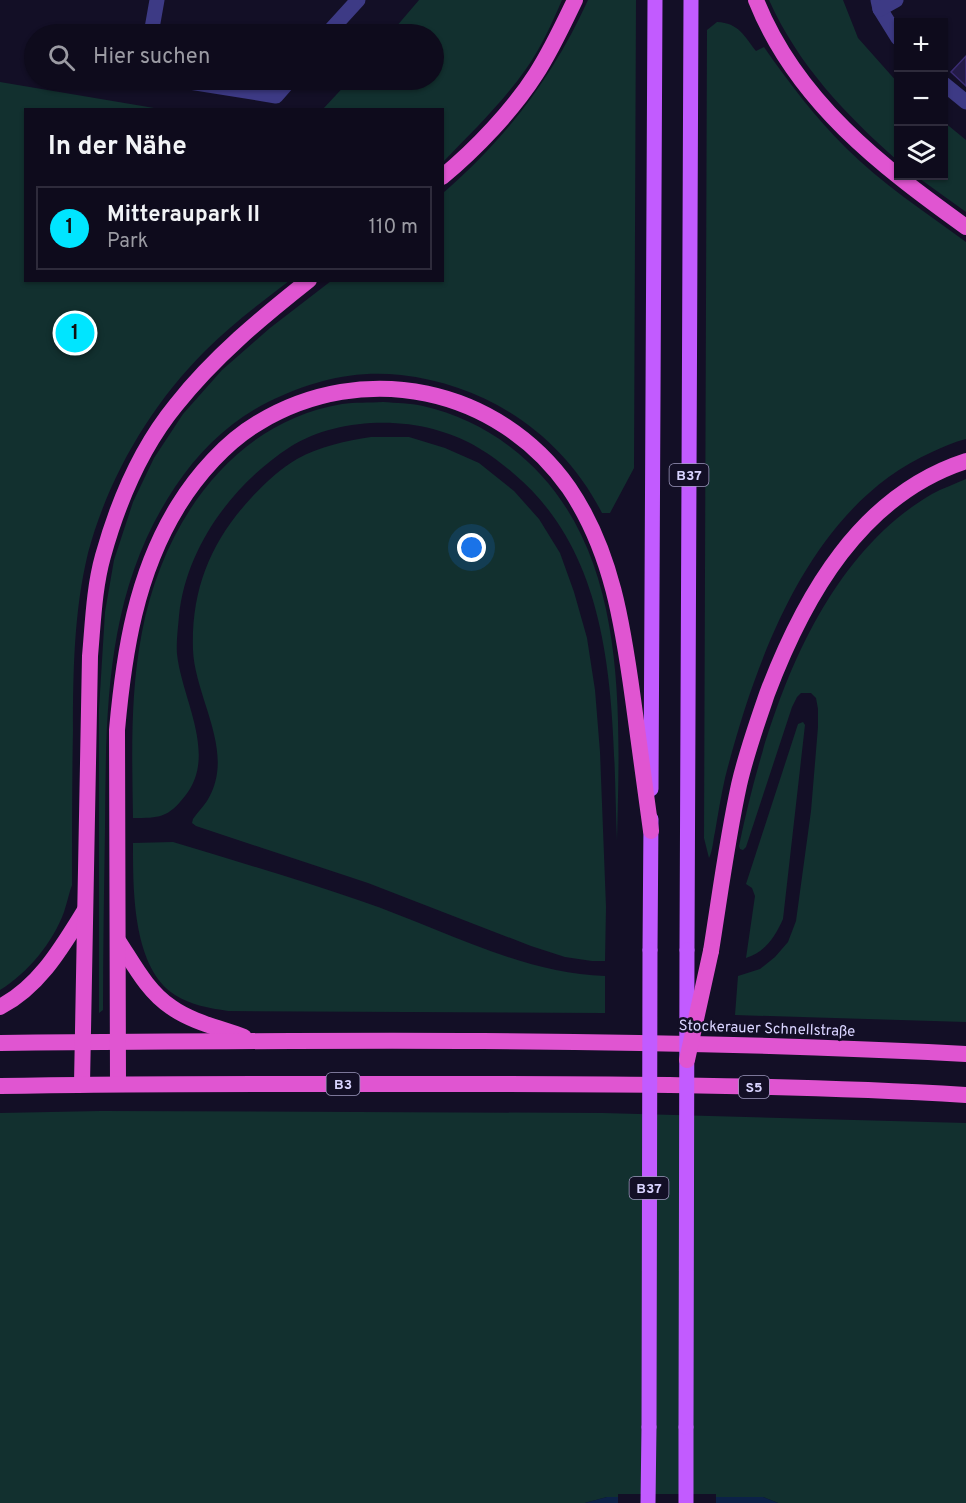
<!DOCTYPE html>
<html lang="de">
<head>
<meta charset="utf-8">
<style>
	body { margin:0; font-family:Overpass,sans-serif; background:#171425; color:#f1f3f6 }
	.controls { position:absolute; right:18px; top:18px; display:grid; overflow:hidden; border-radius:0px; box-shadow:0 2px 4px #0004 }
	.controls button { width:54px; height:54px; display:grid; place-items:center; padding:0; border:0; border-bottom:2px solid #2e2b3b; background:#0e0b1c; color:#f1f3f6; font:30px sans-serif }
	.you { position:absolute; left:472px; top:548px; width:21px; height:21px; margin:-15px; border:4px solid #fff; border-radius:50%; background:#1a73e8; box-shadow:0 0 0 9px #1a73e833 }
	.badge { display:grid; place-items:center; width:39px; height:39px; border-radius:50%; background:#00e5ff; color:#111; font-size:20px; font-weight:700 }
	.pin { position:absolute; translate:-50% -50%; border:3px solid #fff; box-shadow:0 2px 6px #0006 }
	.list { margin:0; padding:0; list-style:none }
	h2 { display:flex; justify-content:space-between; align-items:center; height:78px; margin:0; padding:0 24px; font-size:26px }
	h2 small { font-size:20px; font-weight:400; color:#9b9ba3 }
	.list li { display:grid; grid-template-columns:39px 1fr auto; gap:18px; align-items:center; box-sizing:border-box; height:84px; margin:0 12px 12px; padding:0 12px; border:2px solid #2e2b3b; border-radius:0px }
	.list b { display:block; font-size:22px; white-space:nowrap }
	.list p { margin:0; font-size:20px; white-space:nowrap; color:#9b9ba3 }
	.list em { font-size:20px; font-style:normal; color:#9b9ba3 }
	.icon { flex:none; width:33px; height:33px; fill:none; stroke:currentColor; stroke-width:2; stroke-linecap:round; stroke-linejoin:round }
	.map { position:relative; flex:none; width:966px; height:1503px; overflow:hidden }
	.search { position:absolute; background:#0e0b1c; box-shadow:0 2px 4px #0004; left:24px; top:24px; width:420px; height:66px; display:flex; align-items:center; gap:15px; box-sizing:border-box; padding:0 21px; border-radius:33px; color:#9b9ba3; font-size:22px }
	.panel { position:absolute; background:#0e0b1c; box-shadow:0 2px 4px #0004; left:24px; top:108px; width:420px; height:174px; border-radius:0px }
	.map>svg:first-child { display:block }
</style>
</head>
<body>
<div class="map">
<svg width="966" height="1503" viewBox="0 0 966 1503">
	<rect width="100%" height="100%" fill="#130f26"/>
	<g fill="#12302f">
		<path d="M419 0H562C552 23 541 48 526 69 502 103 472 132 443 162L442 110 323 109 350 80H434V34H390Z"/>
		<path d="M588 0H636L634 468 610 513H602C562 435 488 385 401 375 352 370 312 381 268 402 230 421 199 451 175 487 105 592 106 708 105 829 104 890 103 950 103 1010L99 1013V709L105 612 114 560 133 502 154 458 183 414 222 370 270 328 331 281 442 280 443 193C506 139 554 75 588 0Z"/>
		<path d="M769 0H843L858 38 898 83V161C846 115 798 65 769 0Z"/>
		<path d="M717 22C739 23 744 36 756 51L764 47C789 83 815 117 846 148 881 183 925 212 966 242V439C954 442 943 447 932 452 810 506 756 658 725 778 721 796 718 814 715 832 713 840 713 850 709 858L704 838 707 30Z"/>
		<path d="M0 82 160 109 26 110V280L289 281C260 303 231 325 205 351 150 406 108 478 88 553 74 611 73 671 73 730 72 781 72 833 72 885 69 893 67 903 64 912 53 942 28 973 0 990Z"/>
		<polygon points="944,122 966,140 966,212 916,176 944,176"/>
		<path d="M383 402C396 403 410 403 423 406 454 413 484 427 509 446 630 537 620 706 617 841 612 716 620 562 513 473 487 451 466 438 433 429 388 417 329 422 290 447 233 484 186 547 179 616 178 628 176 642 177 654 182 700 218 755 185 796 168 818 159 818 133 818 132 755 130 694 142 632 162 527 229 423 342 404 355 402 369 403 383 402Z"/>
		<path d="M371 437H409L445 448 479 463 514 491 539 519 560 553 574 592 587 638 595 690 600 752 606 907 605 961H592L565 957 531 946 368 883 196 826 192 823 193 819C197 813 203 807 207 801 237 753 195 699 193 650 191 589 211 541 252 497 265 483 280 469 297 459 320 446 346 441 371 437Z"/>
		<path d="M966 479V1022L735 1015 738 976 760 969 775 957 788 942 796 921 811 811 818 727V709L816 698 811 693H801L797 697 792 707 746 847 743 850 740 849 739 846C765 721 815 562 932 494 943 488 955 484 966 479Z"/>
		<path d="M803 722 805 725 783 919C775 937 765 952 746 958L755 896 752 888 746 884 798 724Z"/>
		<path d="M173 842C236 861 299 880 361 901 441 928 519 973 605 976V1013L228 1011C209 1008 191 1005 175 995 132 968 133 887 133 843Z"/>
		<polygon points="101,1111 603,1113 966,1123 966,1503 778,1503 763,1497 607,1497 585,1503 0,1503 0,1113"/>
	</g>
	<polygon fill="#0c2248" points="607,1497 763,1497 778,1503 585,1503"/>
	<rect fill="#130f26" x="618" y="1494" width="98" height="9"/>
	<polygon fill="#241b47" stroke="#3b2d73" stroke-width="1.5" points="966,56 966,86 951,72"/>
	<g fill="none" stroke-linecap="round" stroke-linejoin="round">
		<g stroke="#3d3a85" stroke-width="15">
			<polyline points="878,0 880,9 898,38"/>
			<polyline points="880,9 896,0"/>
			<polyline points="151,34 157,0"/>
			<polyline points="327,34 358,0"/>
			<polyline points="177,80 276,96 290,80"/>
			<polyline points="944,84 966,102"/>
		</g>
		<g stroke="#c25bff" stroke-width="15">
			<polyline points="651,789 655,0"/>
			<polyline points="650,950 651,819"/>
			<polyline points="687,950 691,0"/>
			<polyline points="648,1503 649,1427"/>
			<polyline points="686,1503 686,1427"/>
		</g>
		<g stroke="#e055d1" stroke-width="16">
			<path d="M756 0C796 101 881 166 966 227"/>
			<path d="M442 177C476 149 513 110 536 74 551 51 563 25 575 0"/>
			<path d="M119 942C134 965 148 992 171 1007 192 1022 220 1028 244 1037"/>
			<path d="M711 951C720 895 727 840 739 785 746 754 757 723 767 694 804 596 861 495 966 461"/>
			<path d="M0 1007C40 986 62 947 85 910"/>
			<path d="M0 1043C322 1040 644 1037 966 1054"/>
			<path d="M82 1084 90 656C93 623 94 588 103 556 118 502 140 449 176 405 214 357 261 318 309 280"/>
			<path d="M118 1084 117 730C124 652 136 574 178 506 197 475 226 442 258 423 364 359 498 387 569 488 612 551 623 626 633 699 639 743 645 787 651 831"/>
			<path d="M0 1086C136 1083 272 1084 408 1084 594 1084 780 1084 966 1095"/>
		</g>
		<g stroke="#c25bff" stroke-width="15">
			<polyline points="649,1427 650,950"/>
			<polyline points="686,1427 687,950"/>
		</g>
		<polyline stroke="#e055d1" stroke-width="16" points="687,1060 711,951"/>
	</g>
	<g text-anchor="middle" stroke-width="5" stroke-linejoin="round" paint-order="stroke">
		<g fill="#130f26" stroke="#9e99be" stroke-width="1.5">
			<rect x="669.5" y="464" width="39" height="22" rx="4.5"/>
			<rect x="326.5" y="1073" width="33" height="22" rx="4.5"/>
			<rect x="739" y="1076" width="30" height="22" rx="4.5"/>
			<rect x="629.5" y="1177" width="39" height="22" rx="4.5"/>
		</g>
		<g font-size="14" font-weight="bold" fill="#d9d4ff">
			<text x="689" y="480">B37</text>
			<text x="343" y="1089">B3</text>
			<text x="754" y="1092">S5</text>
			<text x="649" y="1193">B37</text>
		</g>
		<g font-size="15" fill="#d9d4ff" stroke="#130f26">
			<text transform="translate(767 1028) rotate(2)" y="5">Stockerauer Schnellstraße</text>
		</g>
	</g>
</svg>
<div class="controls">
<button>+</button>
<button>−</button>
<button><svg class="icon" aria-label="layers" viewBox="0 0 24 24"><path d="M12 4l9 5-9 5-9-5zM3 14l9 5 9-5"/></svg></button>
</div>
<div class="you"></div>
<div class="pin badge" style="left:75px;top:333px">1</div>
<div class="search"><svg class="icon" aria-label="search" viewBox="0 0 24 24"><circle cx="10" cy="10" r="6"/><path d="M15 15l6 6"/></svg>Hier suchen</div>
<section class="panel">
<h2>In der Nähe<small></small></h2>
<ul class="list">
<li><span class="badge">1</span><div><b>Mitteraupark II</b><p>Park</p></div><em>110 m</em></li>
</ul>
</section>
</div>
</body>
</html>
